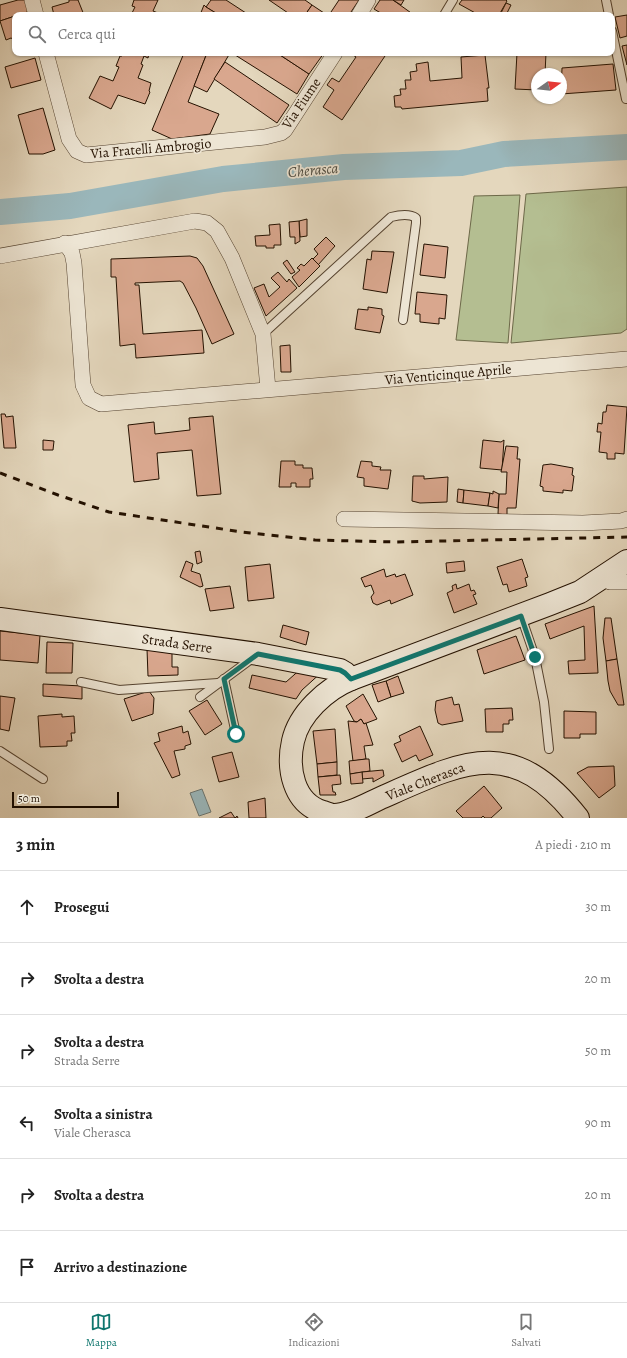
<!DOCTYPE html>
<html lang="it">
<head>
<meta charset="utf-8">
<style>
	body { margin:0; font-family:Alegreya,serif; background:#f6f6f6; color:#222 }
	.compass { position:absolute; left:531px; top:68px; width:36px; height:36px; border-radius:50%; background:#fff; box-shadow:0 1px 3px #0004; rotate:75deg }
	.scale { position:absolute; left:12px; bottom:10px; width:107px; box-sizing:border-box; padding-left:4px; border:2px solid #241100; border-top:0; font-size:11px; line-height:14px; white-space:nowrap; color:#241100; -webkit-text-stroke:3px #ede5d4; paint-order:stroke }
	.stop { position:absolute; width:12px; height:12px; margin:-9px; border:3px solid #0f766e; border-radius:50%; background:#fff }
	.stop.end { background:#0f766e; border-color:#fff; box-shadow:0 1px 4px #0008 }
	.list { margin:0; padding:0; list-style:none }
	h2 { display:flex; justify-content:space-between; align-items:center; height:52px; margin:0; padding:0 16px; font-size:17px }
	h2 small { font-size:13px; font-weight:400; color:#767676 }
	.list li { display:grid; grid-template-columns:26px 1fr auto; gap:12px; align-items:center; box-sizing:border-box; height:72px; padding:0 16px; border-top:1px solid #e0e0e0 }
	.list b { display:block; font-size:15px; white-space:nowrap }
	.list p { margin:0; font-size:13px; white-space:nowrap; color:#767676 }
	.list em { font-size:13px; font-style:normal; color:#767676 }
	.icon { flex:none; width:22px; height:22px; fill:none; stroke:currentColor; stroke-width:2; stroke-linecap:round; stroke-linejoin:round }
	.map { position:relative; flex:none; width:627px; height:818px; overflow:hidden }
	.search { position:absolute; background:#fff; box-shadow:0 1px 3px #0004; left:12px; right:12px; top:12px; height:44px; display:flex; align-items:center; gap:10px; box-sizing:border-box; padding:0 14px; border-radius:8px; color:#767676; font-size:15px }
	.sheet { height:484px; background:#fff }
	nav { display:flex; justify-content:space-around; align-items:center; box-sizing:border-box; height:56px; border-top:1px solid #e0e0e0; background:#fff; font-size:11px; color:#767676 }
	nav a { display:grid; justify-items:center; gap:2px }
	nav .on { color:#0f766e }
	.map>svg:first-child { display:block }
</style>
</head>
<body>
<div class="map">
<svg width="627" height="818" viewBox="0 0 627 818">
	<rect width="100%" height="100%" fill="#e4d7bd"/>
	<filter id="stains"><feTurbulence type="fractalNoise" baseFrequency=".005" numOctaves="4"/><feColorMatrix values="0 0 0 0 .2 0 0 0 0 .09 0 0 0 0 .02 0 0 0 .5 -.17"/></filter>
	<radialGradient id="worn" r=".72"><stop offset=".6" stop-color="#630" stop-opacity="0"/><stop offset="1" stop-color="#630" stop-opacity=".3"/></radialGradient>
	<g fill="#b4be91" stroke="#6c6848">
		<polygon points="627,187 627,329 621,333 511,343 526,194"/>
		<polygon points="520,195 508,343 456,340 474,196"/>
	</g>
	<polygon fill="#9ab7bb" stroke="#6b7570" points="202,789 211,812 199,816 190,793"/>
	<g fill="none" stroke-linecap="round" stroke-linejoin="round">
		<polyline stroke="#9ab7bb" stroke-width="26" points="0,212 70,206 223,179 344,167 461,163 504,154 627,147"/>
	</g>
	<g fill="#d9a78e" stroke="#241100">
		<polygon points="18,0 26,0 30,11 0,21 0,5"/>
		<polygon points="69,0 78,0 84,15 54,15 52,7 69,2"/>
		<polygon points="134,0 158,0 153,11 163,15 131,15 135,7 132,6"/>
		<polygon points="211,0 226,0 249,15 219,15 206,7"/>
		<polygon points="269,0 305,0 312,5 305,15 291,15"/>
		<polygon points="339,0 359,0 349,15 329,15"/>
		<polygon points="380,0 393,0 414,15 384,15 374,9"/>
		<polygon points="393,0 404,0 401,5"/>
		<polygon points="462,0 506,0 507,1 499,15 479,15 459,4"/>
		<polygon points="506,3 511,5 506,15 501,13"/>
		<polygon points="204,5 206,7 219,15 200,15"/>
		<polygon points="312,5 327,15 305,15"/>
		<polygon points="566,14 597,14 597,15"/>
		<polygon points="627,15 627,36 620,38 615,17"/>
		<polygon points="15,16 15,40 11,38 6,40 0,21"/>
		<polygon points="627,45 627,65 622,46"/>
		<polygon points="123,53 149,53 148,58 144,56 141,64 143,65 138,78 151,83 149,91 150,92 145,104 118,95 111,109 89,98 100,76 113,81 119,67 116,66 120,56 122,56"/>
		<polygon points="184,53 207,53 188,102 219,114 210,134 172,139 152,130"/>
		<polygon points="207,53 230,53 207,92 194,86"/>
		<polygon points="232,53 277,53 309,74 297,94"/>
		<polygon points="277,53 324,53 309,74"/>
		<polygon points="350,53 387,53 342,120 323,107 334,90 327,85 332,78 339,82 356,57"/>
		<polygon points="517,53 546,53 545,74 537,74 537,90 515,89"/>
		<polygon points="485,55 489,88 487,88 488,101 402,109 401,107 395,107 394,96 401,95 400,89 406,89 405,80 411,80 410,72 417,71 416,64 428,62 430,81 462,78 461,57"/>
		<polygon points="35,58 41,80 11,88 5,67"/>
		<polygon points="225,62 289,105 277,123 214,79"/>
		<polygon points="613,64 616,90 561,94 562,68"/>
		<polygon points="43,108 55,150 43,154 29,154 18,115"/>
		<polygon points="307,219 307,236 300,237 299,221"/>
		<polygon points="299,221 300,241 295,244 295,237 290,237 289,222"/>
		<polygon points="280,224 281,245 274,245 274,248 266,248 266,246 256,246 255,236 270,235 269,225"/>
		<polygon points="326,237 335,246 318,265 313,259 318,254 314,249"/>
		<polygon points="424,244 448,247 445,278 420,275"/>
		<polygon points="372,251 394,252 387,293 363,289 367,259 371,260"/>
		<polygon points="190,256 197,258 203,266 234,334 212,344 196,308 183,283 180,281 135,283 135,285 139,285 143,334 202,330 204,353 136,358 135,344 120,346 116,277 111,277 111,259"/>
		<polygon points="312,258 320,266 299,287 292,277 300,270 297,268 301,264 304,266"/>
		<polygon points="287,260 295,272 291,274 283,263"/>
		<polygon points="278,272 287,282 289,279 297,288 266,316 254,288 264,284 269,297 280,287 271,278"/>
		<polygon points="417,292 447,295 445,319 439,318 439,324 420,322 420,314 415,314"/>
		<polygon points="368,307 382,309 382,315 384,316 380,333 355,329 358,309 368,310"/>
		<polygon points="290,345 291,372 281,372 280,346"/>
		<polygon points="607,405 627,407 624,454 615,453 615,459 607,459 607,453 599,452 601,432 597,432 598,423 602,424 603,412 606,412"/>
		<polygon points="1,414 5,414 6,417 13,416 16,448 4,448"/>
		<polygon points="213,416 221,494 197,496 192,450 157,453 159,479 134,482 128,425 154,422 155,434 190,430 189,418"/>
		<polygon points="43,440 54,441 53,450 43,450"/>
		<polygon points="483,440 501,442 504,440 502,470 480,468"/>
		<polygon points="506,446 518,447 517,459 520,459 516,508 507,508 507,515 498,514 499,494 506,494 507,472 501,472"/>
		<polygon points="281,461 295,461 295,465 303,465 303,468 312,468 313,479 310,479 310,487 296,487 296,483 291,483 291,487 279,487"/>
		<polygon points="361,461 372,462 372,466 381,467 380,470 391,470 388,489 364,486 364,478 357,477"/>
		<polygon points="551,464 573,468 572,475 574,476 572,491 563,490 563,493 543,491 543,487 540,486 543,465"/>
		<polygon points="413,476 424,476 424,479 448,477 447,502 420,503 412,501"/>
		<polygon points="458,489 464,490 463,503 457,502"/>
		<polygon points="464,490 490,493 488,506 463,503"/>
		<polygon points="493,491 499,494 498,508 488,506 490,493 493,494"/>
		<polygon points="200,551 202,562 197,564 195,552"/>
		<polygon points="522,559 528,577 525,578 527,586 509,592 507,584 503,585 497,567"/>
		<polygon points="186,561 193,564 191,571 200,574 203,586 200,587 180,577"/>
		<polygon points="464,561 465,571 447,573 446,563"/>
		<polygon points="270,564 274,598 248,601 245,567"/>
		<polygon points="384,569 386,577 395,574 396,577 405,574 413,595 391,604 390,600 377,605 373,603 371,597 374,593 371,585 365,587 361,578"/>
		<polygon points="456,584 457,589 469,584 471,591 474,590 476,594 473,595 477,604 454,613 447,593 453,590 452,586"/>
		<polygon points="230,586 234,608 210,611 205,589"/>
		<polygon points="594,606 598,673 569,674 568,661 585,660 584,626 550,639 545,624"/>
		<polygon points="605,618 611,618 617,659 606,661 603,638"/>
		<polygon points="283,625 309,632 306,645 280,637"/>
		<polygon points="0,631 40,635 38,663 0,660"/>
		<polygon points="516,636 525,660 484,674 477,650"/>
		<polygon points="47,642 73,643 72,673 46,673"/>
		<polygon points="147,649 172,652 172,667 178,667 178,675 148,676"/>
		<polygon points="617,659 624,705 618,705 610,691 608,681 606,661"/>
		<polygon points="303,667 323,671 302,690 296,699 249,688 252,675 286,682"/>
		<polygon points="398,676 404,693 391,697 386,681"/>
		<polygon points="386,681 391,697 378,702 372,685"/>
		<polygon points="43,684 82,686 82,699 43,696"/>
		<polygon points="149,691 154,698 153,714 132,721 124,699"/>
		<polygon points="363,694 377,719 364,724 361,719 357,722 354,721 346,706"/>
		<polygon points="0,696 15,698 9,731 0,729"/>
		<polygon points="452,697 454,705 459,704 463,721 442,725 438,723 435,710 436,701"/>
		<polygon points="207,700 222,724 205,735 189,711"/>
		<polygon points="512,708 513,720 509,720 509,724 503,724 503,732 486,732 485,709"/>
		<polygon points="564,711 596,712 596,734 580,734 580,738 564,738"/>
		<polygon points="62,714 62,717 74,716 75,733 71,733 72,741 67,741 67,746 40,747 38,716"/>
		<polygon points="361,719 364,724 366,723 373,745 364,746 366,759 353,761 348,721 357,722"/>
		<polygon points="182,726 183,733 188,731 191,744 185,746 185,749 174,751 180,775 172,778 154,743 160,741 158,733"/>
		<polygon points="420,726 433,755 419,761 416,755 402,762 394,744 401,741 399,736"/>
		<polygon points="335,729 337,762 317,764 313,731"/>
		<polygon points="232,752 239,777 219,782 212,757"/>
		<polygon points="366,759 369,759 370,771 350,774 349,761"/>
		<polygon points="337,762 337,775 318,777 317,764"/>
		<polygon points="614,766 615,786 599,798 577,773 588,767"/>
		<polygon points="383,770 384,776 373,782 373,778 362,779 362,772"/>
		<polygon points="362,772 363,783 351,784 350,774"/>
		<polygon points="340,775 341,784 332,785 333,792 335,792 336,795 320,795 318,777"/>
		<polygon points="484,786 502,808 491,818 485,818 483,816 481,818 463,818 456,811"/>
		<polygon points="265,798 266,818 249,818 248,802"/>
		<polygon points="231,812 235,818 237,816 238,818 219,818"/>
	</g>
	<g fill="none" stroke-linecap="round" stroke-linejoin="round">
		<g stroke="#54422f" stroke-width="10">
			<g id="lane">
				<polyline points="606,0 609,15"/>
				<polyline points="444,15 453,0"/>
				<polyline points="612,31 626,99"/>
				<path d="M263 334 391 217C399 215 409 213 416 218V223L403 320"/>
				<polyline points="521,616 535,657 544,702 549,749"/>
				<polyline points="224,679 236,734"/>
				<polyline points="81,682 119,690 218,683"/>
				<polyline points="200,697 254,657"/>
				<polyline points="0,751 43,779"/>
			</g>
		</g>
		<g stroke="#54422f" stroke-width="16">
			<g id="street">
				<polyline points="32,0 36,15"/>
				<polyline points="359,15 368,0"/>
				<polyline points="46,53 69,139 77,151 86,155 265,137 281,133 285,130 335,53"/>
				<polyline points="65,243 72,253 74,263 83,385 89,398 101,404 627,359"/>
				<polyline points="0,256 195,221 207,223 217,231 232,258 263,334 268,389"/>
				<polyline points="344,519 583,523 621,521 627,519"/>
				<polyline points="602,578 610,582 627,582"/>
			</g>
		</g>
		<g stroke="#241100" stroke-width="24">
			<g id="secondary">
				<polyline points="0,619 258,654 340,670 345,673 351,679"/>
				<path d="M578 818C513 735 464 761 383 797 369 803 350 815 334 815 331 815 326 813 323 812 293 803 287 768 293 741 299 714 326 689 351 679L550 604 580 592 627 561"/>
			</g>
		</g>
		<use href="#lane" stroke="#ede5d4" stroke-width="8"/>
		<use href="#street" stroke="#ede5d4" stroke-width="15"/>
		<use href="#secondary" stroke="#ede5d4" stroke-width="22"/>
		<polyline stroke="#241100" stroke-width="3" stroke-dasharray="7 7" stroke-linecap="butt" points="0,473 58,495 109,512 242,532 315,540 397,542 627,537"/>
	</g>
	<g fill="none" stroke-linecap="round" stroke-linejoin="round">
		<polyline stroke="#0f766e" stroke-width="5" points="236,734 224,679 258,654 340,670 345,673 351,679 521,616 535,657"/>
	</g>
	<g text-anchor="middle" stroke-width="3.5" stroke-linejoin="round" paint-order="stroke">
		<g font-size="14" fill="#241100" stroke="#ede5d4">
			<text transform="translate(301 103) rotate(-56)" y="5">Via Fiume</text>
			<text transform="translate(151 148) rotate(-5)" y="5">Via Fratelli Ambrogio</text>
			<text transform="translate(448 374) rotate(-5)" y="5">Via Venticinque Aprile</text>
			<text transform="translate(177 643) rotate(8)" y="5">Strada Serre</text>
			<text transform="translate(425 781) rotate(-21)" y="5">Viale Cherasca</text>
		</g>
		<g font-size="15" font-style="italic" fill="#4d4b41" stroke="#ede5d4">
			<text transform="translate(313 170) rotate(-5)" y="5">Cherasca</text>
		</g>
	</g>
	<rect width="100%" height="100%" filter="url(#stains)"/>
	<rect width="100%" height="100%" fill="url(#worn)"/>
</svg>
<svg class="compass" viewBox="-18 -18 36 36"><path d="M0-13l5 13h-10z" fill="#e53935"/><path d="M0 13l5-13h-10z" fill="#767676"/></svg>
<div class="scale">50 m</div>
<div class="stop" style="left:236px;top:734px"></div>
<div class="stop end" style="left:535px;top:657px"></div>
<div class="search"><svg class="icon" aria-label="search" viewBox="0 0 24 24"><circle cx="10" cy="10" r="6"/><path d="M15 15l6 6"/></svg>Cerca qui</div>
</div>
<section class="sheet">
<h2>3 min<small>A piedi · 210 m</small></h2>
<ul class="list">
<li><svg class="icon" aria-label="ahead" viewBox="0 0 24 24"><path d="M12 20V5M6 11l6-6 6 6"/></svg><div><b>Prosegui</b></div><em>30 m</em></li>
<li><svg class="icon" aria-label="right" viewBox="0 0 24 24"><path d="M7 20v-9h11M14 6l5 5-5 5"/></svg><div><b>Svolta a destra</b></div><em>20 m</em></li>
<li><svg class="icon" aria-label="right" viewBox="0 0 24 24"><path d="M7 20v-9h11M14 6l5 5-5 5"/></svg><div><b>Svolta a destra</b><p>Strada Serre</p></div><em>50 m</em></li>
<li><svg class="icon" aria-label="left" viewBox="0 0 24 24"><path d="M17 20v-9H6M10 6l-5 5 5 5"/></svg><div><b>Svolta a sinistra</b><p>Viale Cherasca</p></div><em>90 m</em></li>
<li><svg class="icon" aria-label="right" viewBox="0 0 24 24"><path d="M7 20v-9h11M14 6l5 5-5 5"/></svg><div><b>Svolta a destra</b></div><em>20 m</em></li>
<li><svg class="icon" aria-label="arrive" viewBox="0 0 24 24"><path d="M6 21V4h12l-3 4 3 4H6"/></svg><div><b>Arrivo a destinazione</b></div></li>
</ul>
</section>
<nav>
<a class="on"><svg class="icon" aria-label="map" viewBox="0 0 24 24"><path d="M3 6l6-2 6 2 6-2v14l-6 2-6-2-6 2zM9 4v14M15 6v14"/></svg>Mappa</a>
<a><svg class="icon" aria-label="directions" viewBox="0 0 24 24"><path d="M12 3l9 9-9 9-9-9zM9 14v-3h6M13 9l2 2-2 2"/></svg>Indicazioni</a>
<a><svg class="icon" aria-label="saved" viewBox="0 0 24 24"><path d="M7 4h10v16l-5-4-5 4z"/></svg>Salvati</a>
</nav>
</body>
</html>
